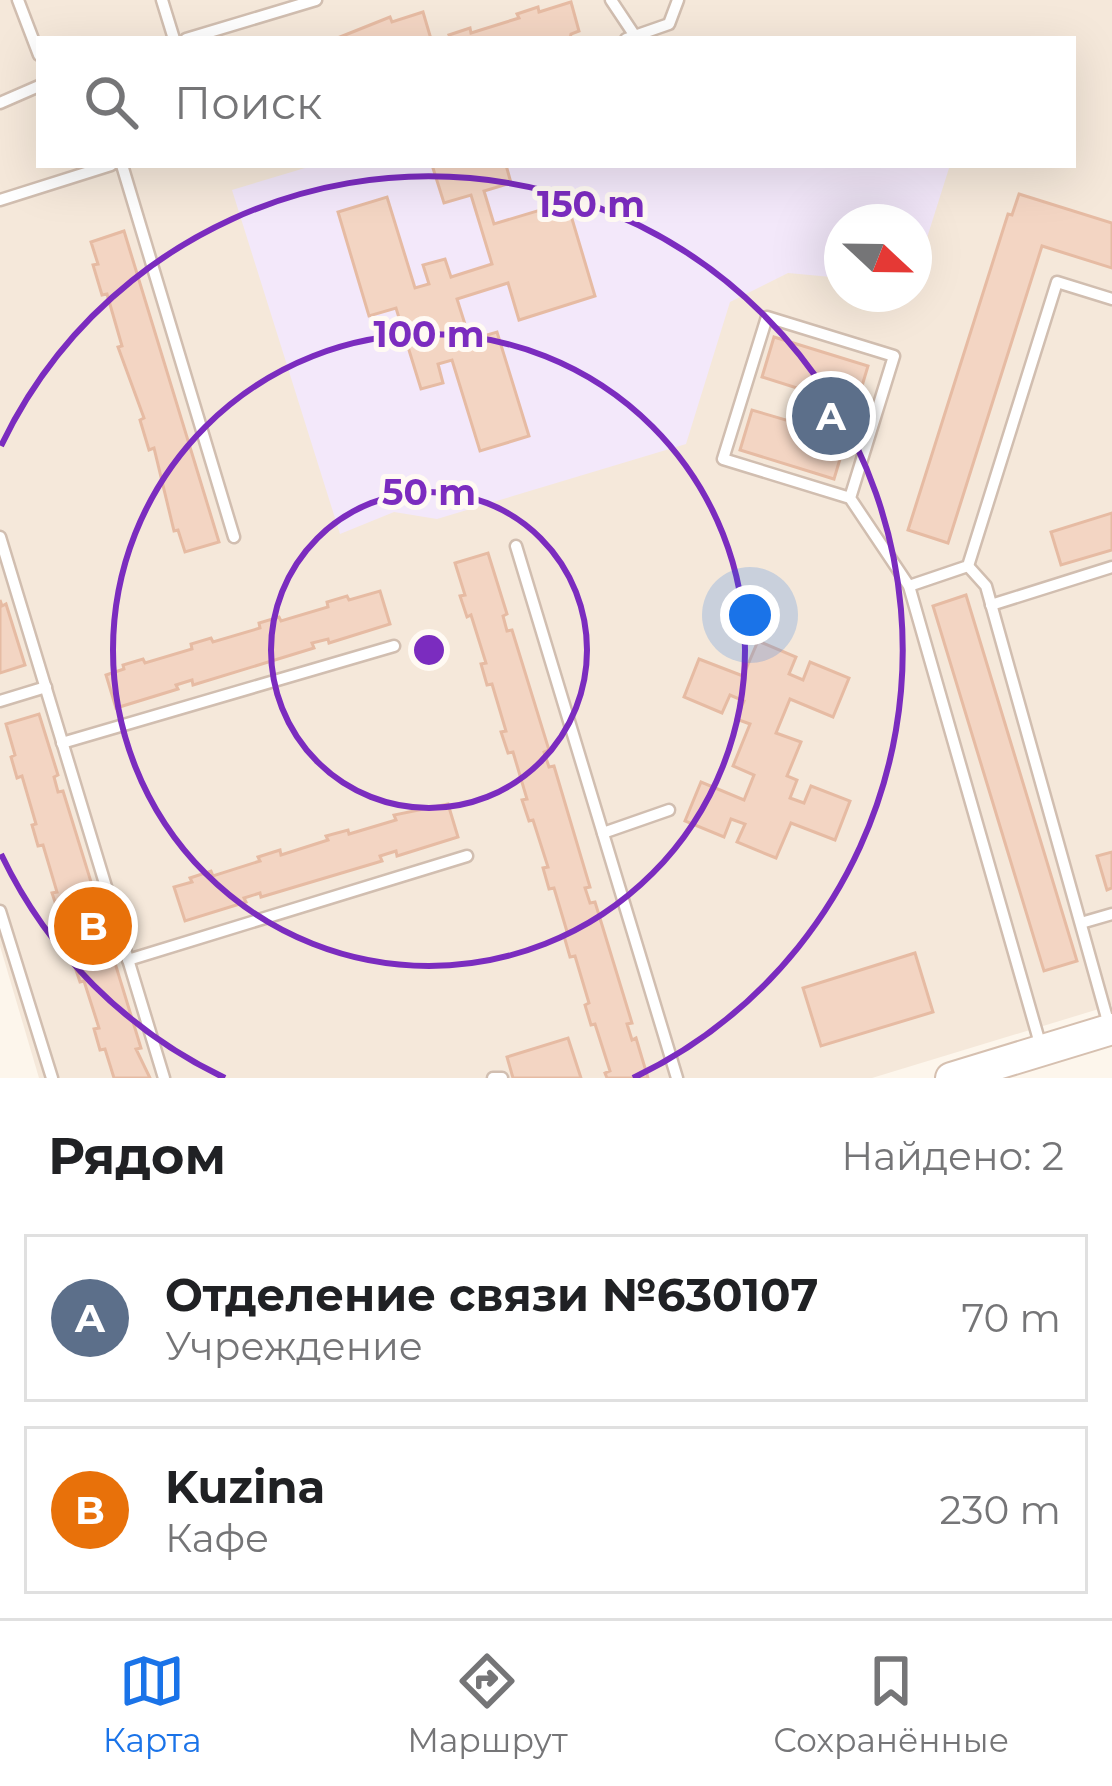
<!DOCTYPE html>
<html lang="ru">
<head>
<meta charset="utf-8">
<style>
	body { margin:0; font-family:Montserrat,sans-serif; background:#f2f2f2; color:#202124 }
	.compass { position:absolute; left:824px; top:204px; width:108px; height:108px; border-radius:50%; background:#fff; box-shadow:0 12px 48px #0002; rotate:112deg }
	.you { position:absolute; left:750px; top:615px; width:42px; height:42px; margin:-30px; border:9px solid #fff; border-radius:50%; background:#1a73e8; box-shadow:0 0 0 18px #1a73e833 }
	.badge { display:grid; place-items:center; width:78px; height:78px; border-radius:50%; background:#1a73e8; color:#fff; font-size:39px; font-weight:700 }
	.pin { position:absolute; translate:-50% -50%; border:6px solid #fff; box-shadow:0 3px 12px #0006 }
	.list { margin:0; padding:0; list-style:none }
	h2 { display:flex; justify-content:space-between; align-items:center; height:156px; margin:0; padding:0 48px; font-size:51px }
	h2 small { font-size:39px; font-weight:400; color:#757577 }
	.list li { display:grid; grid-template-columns:78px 1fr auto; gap:36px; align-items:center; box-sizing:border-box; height:168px; margin:0 24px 24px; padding:0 24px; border:3px solid #e0e0e0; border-radius:0px }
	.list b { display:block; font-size:45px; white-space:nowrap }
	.list p { margin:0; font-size:39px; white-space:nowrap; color:#757577 }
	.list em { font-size:39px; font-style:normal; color:#757577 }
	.icon { flex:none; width:66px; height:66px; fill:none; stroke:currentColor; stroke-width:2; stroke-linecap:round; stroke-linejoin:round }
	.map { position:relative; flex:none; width:1112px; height:1078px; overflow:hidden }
	.search { position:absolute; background:#fff; box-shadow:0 12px 48px #0002; left:36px; right:36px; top:36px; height:132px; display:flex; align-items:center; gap:30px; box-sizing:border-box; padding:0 42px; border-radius:0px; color:#757577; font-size:45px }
	.sheet { height:540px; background:#fff }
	nav { display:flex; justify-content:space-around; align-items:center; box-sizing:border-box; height:168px; border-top:3px solid #e0e0e0; background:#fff; font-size:33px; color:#757577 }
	nav a { display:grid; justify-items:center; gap:6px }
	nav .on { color:#1a73e8 }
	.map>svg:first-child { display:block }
</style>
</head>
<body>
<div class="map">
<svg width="1112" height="1078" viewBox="0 0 1112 1078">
	<rect width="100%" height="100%" fill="#fdf6ec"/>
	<path fill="#f5e8da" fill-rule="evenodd" d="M0 0H1112V1005L872 1078H39L0 946ZM39 39H1073V165H39ZM842 222H914V294H842Z"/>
	<polygon fill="#f3e8fa" points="315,165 950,165 914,279 914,222 842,222 842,278 788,273 730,302 686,444 437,519 394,512 340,534 232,190"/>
	<g fill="#f3d5c3" stroke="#e6bba3" stroke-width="3">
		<polygon points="571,2 579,31 571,34 570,39 451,39 449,35 470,28 471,33 519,18 517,14 538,7 539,12"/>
		<polygon points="423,12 431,39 335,39 390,17 392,22"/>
		<polygon points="432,165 506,165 511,183 484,191 494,224 567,202 595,296 519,320 508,283 457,299 470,340 497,332 529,436 480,451 452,360 438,364 443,383 421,389 396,308 369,316 338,212 387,197 415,288 429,284 423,265 445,259 451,277 492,264 471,195 444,203"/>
		<polygon points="1019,194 1112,223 1112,268 1042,246 948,543 908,530 1008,214 1012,215"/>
		<polygon points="124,231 219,542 185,552 178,530 174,531 154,448 149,450 140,420 144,418 118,347 122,346 107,294 102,295 93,265 98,264 91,242"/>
		<polygon points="774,337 868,366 834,479 740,450 752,410 806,426 816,394 762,377"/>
		<polygon points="1112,513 1112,550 1061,565 1051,532"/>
		<polygon points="488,553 507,614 503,616 507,631 512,630 549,750 544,752 549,767 554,766 590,887 585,888 590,903 595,902 632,1023 627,1024 632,1040 636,1038 648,1078 607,1078 605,1073 610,1071 595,1024 591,1025 585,1005 589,1003 575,956 570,957 564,936 568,935 554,888 549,889 543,868 548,867 533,820 529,821 522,800 527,799 513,752 508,753 501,732 506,731 492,684 487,685 481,664 486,663 471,615 467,617 460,596 465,595 455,563"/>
		<polygon points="380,591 390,624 329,643 328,639 312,643 314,648 193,685 192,680 176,685 178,689 116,708 106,675 124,669 123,665 143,659 145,663 192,649 191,644 211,638 213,642 260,628 259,623 279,617 281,621 328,607 327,602 347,596 349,600"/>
		<polygon points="966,595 1077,961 1044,971 933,606"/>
		<polygon points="0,600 2,606 6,604 25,665 0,673"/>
		<polygon points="758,641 796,657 789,674 803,680 810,662 849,678 833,717 790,699 776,733 801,742 787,776 797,780 790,798 804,803 811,786 850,801 835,840 791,823 776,858 737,842 745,824 731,819 724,837 685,821 701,782 744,800 754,775 733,766 750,724 736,719 744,701 730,695 722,713 684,697 699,659 743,676"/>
		<polygon points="39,714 58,775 54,777 58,792 63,791 100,911 95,913 100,928 104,927 141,1048 136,1049 150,1078 114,1078 105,1049 100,1050 94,1029 99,1028 84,981 80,982 73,961 78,960 64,913 59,914 52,893 57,892 43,845 38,846 32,825 36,824 22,776 17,778 11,757 15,755 6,724"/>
		<polygon points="448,804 458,837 397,856 396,851 380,856 382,861 261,897 260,893 244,898 246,902 185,921 174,887 192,882 190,878 211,871 213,876 260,861 258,857 280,850 281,855 328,840 326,836 348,830 349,834 396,820 394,815"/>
		<polygon points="1112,852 1112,888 1107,890 1097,856"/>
		<polygon points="915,953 933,1012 821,1046 803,988"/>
		<polygon points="568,1038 581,1078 513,1078 507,1057"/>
	</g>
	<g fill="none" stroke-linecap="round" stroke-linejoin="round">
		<g stroke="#d1beb0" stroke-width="15">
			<g id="lane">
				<polyline points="18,0 39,55"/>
				<polyline points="162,0 174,39"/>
				<polyline points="611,0 635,36"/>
				<polyline points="186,39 316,0"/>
				<polyline points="626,39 669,24 678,0"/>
				<polyline points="0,103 39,86"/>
				<polyline points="122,165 234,537"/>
				<polyline points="0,200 111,165"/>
				<polyline points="850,498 723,459 767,317 894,356 850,498 909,586 1041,1047"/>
				<polyline points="0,537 164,1078"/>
				<polyline points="516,546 677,1078"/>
				<polyline points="968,566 986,586 1109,1025"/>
				<polyline points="909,586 968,566 1057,282 1112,299"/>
				<polyline points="991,605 1112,567"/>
				<polyline points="0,701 46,687"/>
				<polyline points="62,743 394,646"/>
				<polyline points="603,833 669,810"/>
				<polyline points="0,911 52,1078"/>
				<polyline points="1081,923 1112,914"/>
				<polyline points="128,960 467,856"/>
				<polyline points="493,1078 502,1078"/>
			</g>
		</g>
		<g stroke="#d6c0b0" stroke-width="34">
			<polyline id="secondary" points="951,1078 1112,1029"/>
		</g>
		<use href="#lane" stroke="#fff" stroke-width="10"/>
		<use href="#secondary" stroke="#fff" stroke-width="30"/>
	</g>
	<g fill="none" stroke="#7b2cbf" stroke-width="6">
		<circle cx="429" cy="650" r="158"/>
		<circle cx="429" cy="650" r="316"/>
		<path d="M225 1078A474 474 0 0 1 1 854M1 446A474 474 0 1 1 633 1078"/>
	</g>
	<circle cx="429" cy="650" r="18" fill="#7b2cbf" stroke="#fffaf3" stroke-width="6"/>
	<g font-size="36" text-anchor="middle" font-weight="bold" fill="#7b2cbf" stroke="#fffaf3" stroke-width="10" stroke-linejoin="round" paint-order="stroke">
		<text x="591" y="217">150 m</text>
		<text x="429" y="347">100 m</text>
		<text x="429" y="505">50 m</text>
	</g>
</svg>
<svg class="compass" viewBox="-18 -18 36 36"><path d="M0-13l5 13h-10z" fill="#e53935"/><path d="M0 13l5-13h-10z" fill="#757577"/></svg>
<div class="you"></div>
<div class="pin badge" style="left:831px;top:416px;background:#5c6f8a">A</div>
<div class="pin badge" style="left:93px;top:926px;background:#e8710a">B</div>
<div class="search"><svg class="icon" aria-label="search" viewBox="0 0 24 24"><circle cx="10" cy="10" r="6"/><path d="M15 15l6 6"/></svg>Поиск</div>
</div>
<section class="sheet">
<h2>Рядом<small>Найдено: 2</small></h2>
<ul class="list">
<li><span class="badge" style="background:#5c6f8a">A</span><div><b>Отделение связи №630107</b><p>Учреждение</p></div><em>70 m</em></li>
<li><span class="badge" style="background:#e8710a">B</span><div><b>Kuzina</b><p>Кафе</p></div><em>230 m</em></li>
</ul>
</section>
<nav>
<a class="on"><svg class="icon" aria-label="map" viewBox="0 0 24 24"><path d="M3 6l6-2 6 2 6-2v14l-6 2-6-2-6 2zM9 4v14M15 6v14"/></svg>Карта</a>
<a><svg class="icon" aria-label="directions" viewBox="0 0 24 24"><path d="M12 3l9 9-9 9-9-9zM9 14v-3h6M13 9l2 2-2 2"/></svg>Маршрут</a>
<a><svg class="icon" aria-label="saved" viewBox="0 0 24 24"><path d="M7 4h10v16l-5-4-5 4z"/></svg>Сохранённые</a>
</nav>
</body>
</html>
